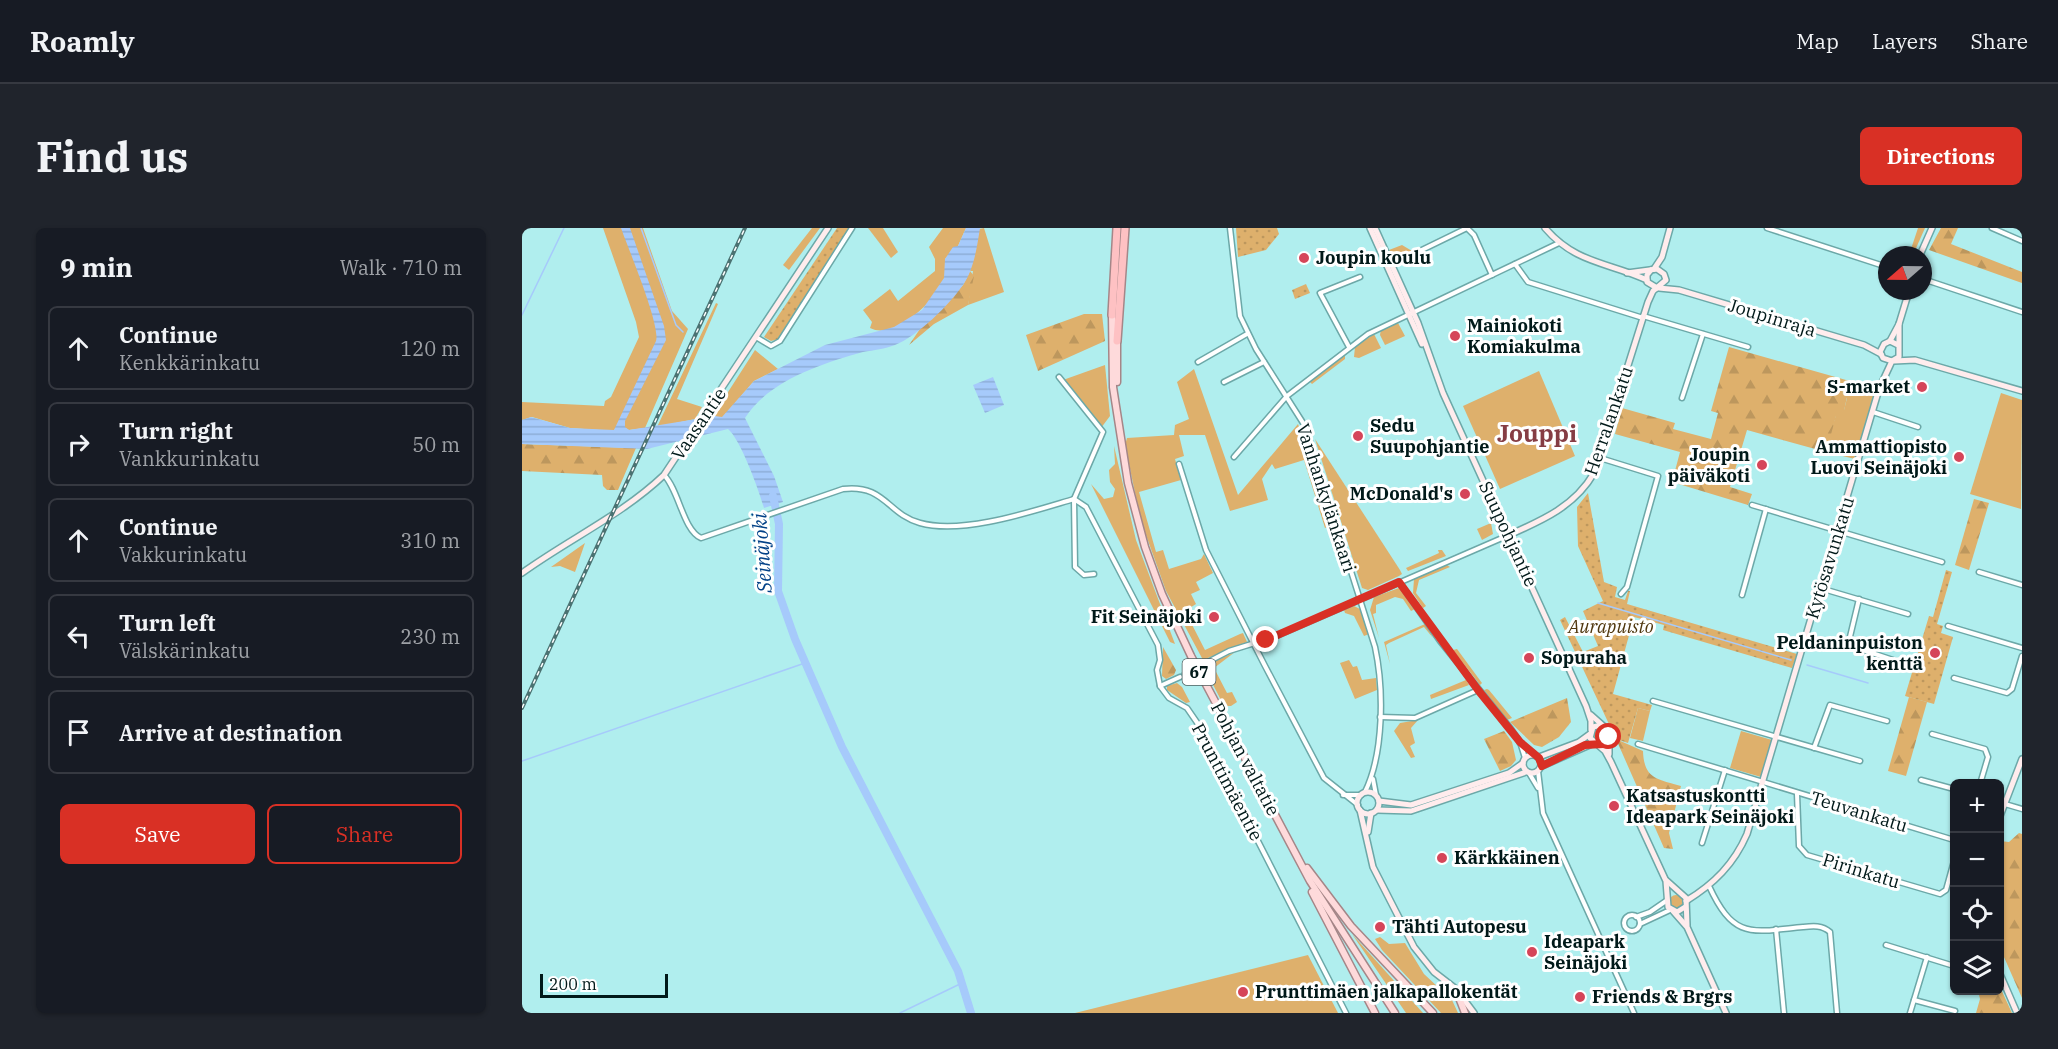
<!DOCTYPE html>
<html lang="en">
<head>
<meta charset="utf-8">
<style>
	body { margin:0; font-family:"IBM Plex Serif",serif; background:#20242c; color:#f1f3f6 }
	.controls { position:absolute; right:18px; bottom:18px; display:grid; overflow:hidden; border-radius:9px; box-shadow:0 2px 4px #0004 }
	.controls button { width:54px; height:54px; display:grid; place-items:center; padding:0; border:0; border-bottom:2px solid #363941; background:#171b24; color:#f1f3f6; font:30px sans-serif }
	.compass { position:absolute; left:1356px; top:18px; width:54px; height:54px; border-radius:50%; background:#171b24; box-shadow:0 2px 4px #0004; rotate:250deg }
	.scale { position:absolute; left:18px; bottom:15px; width:128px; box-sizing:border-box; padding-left:6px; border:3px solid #011919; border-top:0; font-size:16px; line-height:21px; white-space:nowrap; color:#011919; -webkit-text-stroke:4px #fff; paint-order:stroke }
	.stop { position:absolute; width:18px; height:18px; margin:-14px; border:4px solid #d93025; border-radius:50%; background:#fff }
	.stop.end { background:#d93025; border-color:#fff; box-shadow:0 2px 6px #0008 }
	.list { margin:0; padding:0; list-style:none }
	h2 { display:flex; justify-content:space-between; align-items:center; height:78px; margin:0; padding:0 24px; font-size:26px }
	h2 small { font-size:20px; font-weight:400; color:#9ea1a6 }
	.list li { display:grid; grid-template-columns:39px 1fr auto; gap:18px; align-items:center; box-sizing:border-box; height:84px; margin:0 12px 12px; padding:0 12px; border:2px solid #363941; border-radius:9px }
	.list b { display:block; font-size:22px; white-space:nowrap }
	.list p { margin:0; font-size:20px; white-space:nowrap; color:#9ea1a6 }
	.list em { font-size:20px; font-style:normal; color:#9ea1a6 }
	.actions { display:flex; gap:12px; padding:18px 24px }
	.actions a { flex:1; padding:14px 0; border:2px solid #d93025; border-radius:9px; text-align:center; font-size:21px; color:#d93025 }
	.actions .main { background:#d93025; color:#fff }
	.icon { flex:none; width:33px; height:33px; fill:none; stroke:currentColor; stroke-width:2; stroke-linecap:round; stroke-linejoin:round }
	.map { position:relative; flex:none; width:1500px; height:785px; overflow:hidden; border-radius:9px }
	header { display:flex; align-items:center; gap:36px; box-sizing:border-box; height:84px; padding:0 30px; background:#171b24; border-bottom:2px solid #363941 }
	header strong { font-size:28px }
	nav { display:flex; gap:33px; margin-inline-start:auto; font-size:21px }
	.intro { display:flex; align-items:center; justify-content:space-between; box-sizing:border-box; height:144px; padding:0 36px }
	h1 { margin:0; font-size:42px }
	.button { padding:15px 27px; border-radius:9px; background:#d93025; color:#fff; font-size:21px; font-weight:700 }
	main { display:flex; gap:36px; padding:0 36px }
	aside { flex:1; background:#171b24; border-radius:9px; box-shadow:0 2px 4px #0004 }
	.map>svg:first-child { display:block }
</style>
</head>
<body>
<header>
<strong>Roamly</strong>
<nav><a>Map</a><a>Layers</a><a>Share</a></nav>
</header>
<div class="intro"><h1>Find us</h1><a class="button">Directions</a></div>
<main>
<aside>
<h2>9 min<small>Walk · 710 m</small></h2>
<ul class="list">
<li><svg class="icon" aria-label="ahead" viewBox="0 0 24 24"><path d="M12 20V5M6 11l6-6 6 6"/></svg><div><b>Continue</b><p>Kenkkärinkatu</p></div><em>120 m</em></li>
<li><svg class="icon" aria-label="right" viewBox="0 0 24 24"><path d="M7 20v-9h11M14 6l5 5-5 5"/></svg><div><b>Turn right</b><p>Vankkurinkatu</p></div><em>50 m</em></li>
<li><svg class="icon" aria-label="ahead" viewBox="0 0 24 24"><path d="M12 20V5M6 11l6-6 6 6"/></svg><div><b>Continue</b><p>Vakkurinkatu</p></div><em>310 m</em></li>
<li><svg class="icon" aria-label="left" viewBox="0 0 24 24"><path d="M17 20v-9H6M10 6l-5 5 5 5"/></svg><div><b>Turn left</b><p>Välskärinkatu</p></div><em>230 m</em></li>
<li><svg class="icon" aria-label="arrive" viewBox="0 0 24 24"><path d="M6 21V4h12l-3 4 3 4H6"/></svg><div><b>Arrive at destination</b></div></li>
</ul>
<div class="actions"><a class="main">Save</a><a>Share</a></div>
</aside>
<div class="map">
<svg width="1500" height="785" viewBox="0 0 1500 785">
	<defs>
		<pattern id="forest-firs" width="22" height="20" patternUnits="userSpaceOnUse" patternTransform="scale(1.5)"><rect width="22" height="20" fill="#deb06c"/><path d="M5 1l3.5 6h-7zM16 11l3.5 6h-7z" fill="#bd975d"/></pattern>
		<pattern id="park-dots" width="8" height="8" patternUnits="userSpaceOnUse" patternTransform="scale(1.5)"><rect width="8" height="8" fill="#deb06c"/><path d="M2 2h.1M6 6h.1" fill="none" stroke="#bd975d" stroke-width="1.8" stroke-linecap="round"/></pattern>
		<pattern id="water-rules" width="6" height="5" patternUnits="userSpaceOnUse" patternTransform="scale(1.5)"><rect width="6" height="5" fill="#a6cafb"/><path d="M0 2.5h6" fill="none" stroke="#8dadd7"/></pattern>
	</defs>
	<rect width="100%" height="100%" fill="#b0eeee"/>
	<g fill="#deb06c">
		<polygon points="81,0 121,0 150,83 166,101 123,200 107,202 103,200 103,193 92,202 77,202 48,200 10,189 0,192 0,174 82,178 83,173 89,169 117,109 114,94"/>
		<polygon points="290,0 298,0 267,42 261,37"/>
		<polygon points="346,0 361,0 376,24 369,30"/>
		<path d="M421 0H444L436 18 423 31C423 37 424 45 422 51 414 72 373 113 348 100L350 94 341 82 368 61 376 73 413 43V31L407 19Z"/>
		<polygon points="462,0 482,64 446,77 451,43 448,43 457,1"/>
		<polygon points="1396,0 1403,0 1391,27 1387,27"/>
		<polygon points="880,17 890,23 872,32 867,22"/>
		<polygon points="194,75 196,76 155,171 180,179 173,191 135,199"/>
		<polygon points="876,95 883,108 863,117 858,107 859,101"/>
		<polygon points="852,106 859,120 837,130 832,129 833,119"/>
		<polygon points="233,122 256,141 232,153 200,190 190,189"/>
		<polygon points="823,127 823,131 790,156 788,154"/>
		<polygon points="583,137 588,188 579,200 541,152"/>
		<polygon points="672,141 716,267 776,196 811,296 803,300 782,232 753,241 750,236 740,251 746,272 708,283 683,207 657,207 662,228 653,231 659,252 617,264 634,324 641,322 647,341 679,331 682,326 691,345 674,354 678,362 669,366 674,376 663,383 683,422 718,406 721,405 725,414 681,432 644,363 619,293 603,217 605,210 652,207 653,197 667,191 655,154"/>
		<polygon points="1017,143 1053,228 978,261 941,178"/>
		<polygon points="1324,152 1354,161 1333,231 1304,224 1314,222 1316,216 1307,210 1314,187 1322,182 1325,170 1320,165"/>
		<polygon points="1479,165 1500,172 1499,281 1448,266"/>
		<polygon points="793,211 878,342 880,346 877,348 846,362 840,360"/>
		<polygon points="592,218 614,312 653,416 648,414 569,256 582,271 591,269 593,261 588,254 587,242 593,236"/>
		<polygon points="969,295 971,306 960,312 955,301"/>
		<polygon points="63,315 53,344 38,338 29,339"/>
		<polygon points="916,322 920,322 924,328 886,343 884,340 917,325"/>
		<polygon points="925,337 928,339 897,352 894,365 904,378 901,380 891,365 892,351"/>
		<polygon points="877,360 893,381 889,383 881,371 873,369 854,377 854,385 851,386 857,410 848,382 852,369"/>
		<polygon points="832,378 838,381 847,406 842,408 832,388 823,385 822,382"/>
		<polygon points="903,396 911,410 902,399 867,415 864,417 868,436 862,414"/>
		<polygon points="935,421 960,455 958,457 931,422"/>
		<polygon points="713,424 692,440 705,465 710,464 715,474 709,478 702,478 684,443 687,436"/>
		<polygon points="827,432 831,439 835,438 840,452 854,450 855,462 833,471 818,435"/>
		<polygon points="944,452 947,457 909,471 908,467"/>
		<polygon points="965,461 967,462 990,490 985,492 962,462"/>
		<polygon points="1116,480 1128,483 1121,513 1108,510"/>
		<polygon points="896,492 889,500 893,515 888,518 893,529 889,530 872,503 878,495"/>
		<circle cx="1078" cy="507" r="7"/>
		<polygon points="1219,503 1250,512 1239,549 1208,540"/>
		<circle cx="1154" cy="674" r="7"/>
		<polygon points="830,706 901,785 884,785"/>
		<polygon points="858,709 867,716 883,715 902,746 930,772 936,785 919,785 860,722 853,711"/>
		<polygon points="786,727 816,785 553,785"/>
	</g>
	<g fill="url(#forest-firs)">
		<polygon points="1419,0 1436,0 1429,16 1500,44 1500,55 1407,22"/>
		<polygon points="448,43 452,48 446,77 412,96 387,117 400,98 441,57"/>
		<polygon points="562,86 580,86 583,113 516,143 504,107"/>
		<polygon points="1207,119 1324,152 1320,165 1325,169 1322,183 1314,188 1308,210 1316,215 1314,222 1304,224 1225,202 1208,259 1230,266 1226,277 1150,254 1158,224 1093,206 1100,180 1153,195 1151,201 1189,211 1196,185 1189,183"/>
		<polygon points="0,216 114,220 96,262 85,262 81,258 80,247 0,243"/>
		<polygon points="1452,271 1467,275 1447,342 1433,337"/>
		<polygon points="641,419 654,442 652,447 644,451 640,448"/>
		<polygon points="655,455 660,459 668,474 664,475 645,462 645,458"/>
		<polygon points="1387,469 1405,474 1384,548 1366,543"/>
		<polygon points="1045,470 1049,494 1037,509 1020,519 1012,517 988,494"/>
		<polygon points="982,503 990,514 994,532 989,538 978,543 962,511"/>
		<path d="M1094 511 1121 523C1122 551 1135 551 1159 558L1147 605 1151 621 1142 620Z"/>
		<polygon points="1497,605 1500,606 1500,770 1478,720 1478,613 1487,614"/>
		<polygon points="1478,759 1490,785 1454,785 1458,771 1456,763 1478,762"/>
	</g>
	<g fill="url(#park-dots)">
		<polygon points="315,0 327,0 257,111 249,113 242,109"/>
		<polygon points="714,0 755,0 757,6 744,22 716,29"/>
		<polygon points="784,56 788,65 773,71 770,62"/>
		<polygon points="1066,265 1082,354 1095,359 1093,369 1103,372 1106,363 1108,363 1105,376 1275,426 1270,440 1141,402 1142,397 1112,389 1091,466 1130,477 1128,483 1116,480 1106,515 1094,511 1038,392 1043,389 1061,424 1076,418 1061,383 1081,373 1056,318 1055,279"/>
		<polygon points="1424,342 1430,344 1415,396 1421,398 1419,405 1431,409 1412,476 1383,468 1407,388 1411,389"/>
	</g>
	<g fill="url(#water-rules)">
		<path d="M99 0H108L142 98 144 112 103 193V199L107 202 193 188 200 189 232 153 303 117 372 99 400 82 422 50 423 31 431 19 436 18 444 0H458C455 19 452 41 441 57 427 77 396 108 373 117 363 121 352 122 341 124 301 135 246 153 223 190L252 248 261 274 242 280C237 263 219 212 206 201L125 221 0 216V192L9 189 48 200 92 202 134 113C139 98 106 20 99 0Z"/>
		<polygon points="471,149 482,177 463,185 451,157"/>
	</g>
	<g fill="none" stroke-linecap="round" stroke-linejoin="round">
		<g stroke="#a6cafb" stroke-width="1.5">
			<polyline points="119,0 154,97 161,104"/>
			<polyline points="0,87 42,0"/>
			<polyline points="1076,375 1269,432"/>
			<polyline points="1285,437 1346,455"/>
			<polyline points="0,533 283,435"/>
			<polyline points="378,785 440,755"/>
		</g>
		<polyline stroke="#a6cafb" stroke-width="8" points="251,268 257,296 256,363 273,411 320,519 436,743 449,785"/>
		<g stroke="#6ca8a8" stroke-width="7">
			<g id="street">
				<path d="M708 0 718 88 734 121 783 198 853 419C862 461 862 525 843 564"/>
				<polyline points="1245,0 1365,39"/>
				<polyline points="1470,0 1500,13"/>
				<polyline points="993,36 1006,54 1121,90"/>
				<polyline points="869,37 945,0 952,7 970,47"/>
				<polyline points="1401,51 1500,84"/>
				<polyline points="1121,88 1226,119"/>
				<polyline points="234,109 249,118 258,113 330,0"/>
				<polyline points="827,119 798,65 838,49"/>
				<polyline points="676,134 725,106"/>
				<polyline points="537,149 581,204 552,271 553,339 562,347 572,346"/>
				<polyline points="702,154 742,134"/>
				<polyline points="1160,170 1181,106"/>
				<polyline points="1351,184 1396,199"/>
				<polyline points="712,229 765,168 846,106 1037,15"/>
				<polyline points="1078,230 1136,248 1105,359 1099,366"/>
				<polyline points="657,236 684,322 742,436 802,550 836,577"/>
				<path d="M142 247C157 262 161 302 179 310L321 261C363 256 365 286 398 295 441 307 511 283 552 271"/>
				<polyline points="552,271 564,279 636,417 638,432 635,442 638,458 647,470 665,480 676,496 824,785"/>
				<polyline points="1230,277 1420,334"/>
				<polyline points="1457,344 1500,357"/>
				<polyline points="877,354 918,413 989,501 998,514 1003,530"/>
				<polyline points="1298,360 1386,386"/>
				<polyline points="1220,367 1244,281"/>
				<polyline points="1337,371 1326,417 1380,435"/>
				<polyline points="1426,398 1500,420"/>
				<polyline points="680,437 707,423 752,409 987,307"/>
				<polyline points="663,446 670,443"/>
				<polyline points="1432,450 1485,465 1490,461 1500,428"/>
				<polyline points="638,458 658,449"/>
				<polyline points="1131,473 1338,533"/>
				<polyline points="858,489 893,490 956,462"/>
				<polyline points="1410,506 1463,521 1466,529 1458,556"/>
				<polyline points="998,515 1013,527"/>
				<polyline points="1116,516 1432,612"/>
				<polyline points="1292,520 1308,477 1365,493"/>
				<polyline points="1016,543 1021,585 1112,785"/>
				<polyline points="1007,545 1016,560"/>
				<polyline points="851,551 854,567"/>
				<polyline points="1399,552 1432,561"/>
				<polyline points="1275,566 1277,618 1285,627 1418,666 1424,662 1432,633"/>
				<polyline points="821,567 839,567"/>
				<polyline points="1483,576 1500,581"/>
				<polyline points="1180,615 1203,542"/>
				<path d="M1187 658C1212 712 1229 704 1281 699 1291 698 1300 697 1308 704L1315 785"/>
				<circle cx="1110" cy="695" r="8"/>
				<polyline points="1114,689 1128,684 1144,673"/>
				<polyline points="1118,696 1148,682"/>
				<polyline points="1254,701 1262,785"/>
				<polyline points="1364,717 1432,738"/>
				<polyline points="1392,772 1433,783"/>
				<polyline points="1388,785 1405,729"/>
			</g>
		</g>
		<g stroke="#6ca8a8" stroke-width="8">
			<g id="secondary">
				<polyline points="848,0 900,116"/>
				<polyline points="853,0 896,95 921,165 1064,478 1069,493 1069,502"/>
				<path d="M1023 0C1054 36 1086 34 1125 52"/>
				<polyline points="1398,27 1410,0"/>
				<polyline points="1132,41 1140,29 1148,0"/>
				<polyline points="1129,42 1125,47 1125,54 1135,60"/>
				<polyline points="1137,60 1157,62 1342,117 1359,126"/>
				<polyline points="1368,113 1377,96 1387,63"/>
				<polyline points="1376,117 1368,113 1362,116 1358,124 1361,130 1370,133 1377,129 1377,96"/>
				<polyline points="1372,133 1393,132 1500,163"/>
				<path d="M987 307C1021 292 1053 278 1072 245L1126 74 1131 63 1144 52 1142 46 1135 41 1105 45"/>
				<path d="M0 345C47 311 100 287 142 247L306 0"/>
				<polyline points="1069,487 1087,503 1087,526"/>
				<polyline points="1079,497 1071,499 1068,510 1083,523 1089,534 1144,653 1146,679 1155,684 1163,679"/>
				<circle cx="1010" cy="536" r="9"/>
				<polyline points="1017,529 1057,514 1068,506"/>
				<polyline points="1020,538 1072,515"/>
				<circle cx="846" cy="575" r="11"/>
				<polyline points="857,573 889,577 987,545 1001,535"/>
				<polyline points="838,582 851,639 892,719 912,744 934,761 952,785"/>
				<polyline points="855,582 889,583 1004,544"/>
				<polyline points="1478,588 1500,531"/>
				<polyline points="846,604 849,585"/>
				<polyline points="1145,653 1164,670 1165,697"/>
				<path d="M1164 673C1192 656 1212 636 1225 606L1357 161 1370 133"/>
				<polyline points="1151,683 1165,699 1204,785"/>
				<polyline points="1478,746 1495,785"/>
			</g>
		</g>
		<g stroke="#a58688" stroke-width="9">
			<g id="primary">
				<polyline points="590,87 591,159 606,255 623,319 640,366 669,428 788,653 873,785"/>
				<polyline points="595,113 595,154"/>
				<polyline points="785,640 829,698 911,785"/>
				<polyline points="790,664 853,785"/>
				<polyline points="936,767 943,785"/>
			</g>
		</g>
		<g stroke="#a58688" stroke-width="10">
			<g id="highway">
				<polyline points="590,87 595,0"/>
				<polyline points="595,113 603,0"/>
			</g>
		</g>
		<use href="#street" stroke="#fff" stroke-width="4"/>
		<use href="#secondary" stroke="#ffeced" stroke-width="5"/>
		<use href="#primary" stroke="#fedadb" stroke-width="6"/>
		<use href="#highway" stroke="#fec1c3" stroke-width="7"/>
		<g stroke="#4b7272" stroke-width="4">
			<polyline id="rail" points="0,480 223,0"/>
		</g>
		<use href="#rail" stroke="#fff" stroke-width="1.5" stroke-dasharray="4.5" stroke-linecap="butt"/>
	</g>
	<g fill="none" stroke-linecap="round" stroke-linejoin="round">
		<polyline stroke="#d93025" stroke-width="8" points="744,412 877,354 956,462 998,514 1017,530 1020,538 1063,517 1081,516 1087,509"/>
	</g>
	<g fill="#d54559" stroke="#fff" stroke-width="2">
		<circle cx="782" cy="30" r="6"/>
		<circle cx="933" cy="108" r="6"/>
		<circle cx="1400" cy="159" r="6"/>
		<circle cx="836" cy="208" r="6"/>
		<circle cx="1437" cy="229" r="6"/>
		<circle cx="1240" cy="237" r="6"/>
		<circle cx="943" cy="266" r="6"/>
		<circle cx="692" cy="389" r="6"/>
		<circle cx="1413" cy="425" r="6"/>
		<circle cx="1007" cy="430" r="6"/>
		<circle cx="1092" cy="578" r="6"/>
		<circle cx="920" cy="630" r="6"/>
		<circle cx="858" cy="699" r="6"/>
		<circle cx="1010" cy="724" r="6"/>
		<circle cx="721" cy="764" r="6"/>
		<circle cx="1058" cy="769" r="6"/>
	</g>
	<g text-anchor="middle" stroke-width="6" stroke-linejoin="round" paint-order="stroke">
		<rect fill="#fff" stroke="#4d5e5e" stroke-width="1.5" x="660.5" y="431" width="33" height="26" rx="4.5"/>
		<g font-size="16" font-weight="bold" fill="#011919">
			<text x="677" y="450">67</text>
		</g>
		<g font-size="18" font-weight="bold" fill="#011919" stroke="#fff" text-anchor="start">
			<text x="794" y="36">Joupin koulu</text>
			<text x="945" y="104">Mainiokoti<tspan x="945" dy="21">Komiakulma</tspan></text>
			<text x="1388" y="165" text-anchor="end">S-market</text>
			<text x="848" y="204">Sedu<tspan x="848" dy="21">Suupohjantie</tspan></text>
			<text x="1425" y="225" text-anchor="end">Ammattiopisto<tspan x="1425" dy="21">Luovi Seinäjoki</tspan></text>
			<text x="1228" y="233" text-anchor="end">Joupin<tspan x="1228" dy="21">päiväkoti</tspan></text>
			<text x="931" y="272" text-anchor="end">McDonald's</text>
			<text x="680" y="395" text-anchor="end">Fit Seinäjoki</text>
			<text x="1401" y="421" text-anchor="end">Peldaninpuiston<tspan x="1401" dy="21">kenttä</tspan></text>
			<text x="1019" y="436">Sopuraha</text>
			<text x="1104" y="574">Katsastuskontti<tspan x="1104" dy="21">Ideapark Seinäjoki</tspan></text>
			<text x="932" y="636">Kärkkäinen</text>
			<text x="870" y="705">Tähti Autopesu</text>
			<text x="1022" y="720">Ideapark<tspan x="1022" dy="21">Seinäjoki</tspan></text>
			<text x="733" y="770">Prunttimäen jalkapallokentät</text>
			<text x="1070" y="775">Friends &amp; Brgrs</text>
		</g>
		<g font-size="18" fill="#011919" stroke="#fff">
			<text transform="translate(1250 90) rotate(17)" y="6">Joupinraja</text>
			<text transform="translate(1087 193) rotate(-71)" y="6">Herralankatu</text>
			<text transform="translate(177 196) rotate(-56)" y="6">Vaasantie</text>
			<text transform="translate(804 270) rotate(72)" y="6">Vanhankylänkaari</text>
			<text transform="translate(986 306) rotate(65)" y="6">Suupohjantie</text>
			<text transform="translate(1308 330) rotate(-73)" y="6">Kytösavunkatu</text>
			<text transform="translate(723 531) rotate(62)" y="6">Pohjan valtatie</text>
			<text transform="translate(705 554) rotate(62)" y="6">Prunttimäentie</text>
			<text transform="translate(1337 584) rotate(17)" y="6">Teuvankatu</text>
			<text transform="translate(1339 643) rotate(17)" y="6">Pirinkatu</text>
		</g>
		<g font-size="18" font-style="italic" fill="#4f370e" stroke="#fff">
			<text x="1089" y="405">Aurapuisto</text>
		</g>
		<g font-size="20" font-style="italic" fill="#024187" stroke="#fff">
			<text transform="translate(240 325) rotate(-94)" y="7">Seinäjoki</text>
		</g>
		<g font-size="24" font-weight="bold" fill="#863d44" stroke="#fff">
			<text x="1015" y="214">Jouppi</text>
		</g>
	</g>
</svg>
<div class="controls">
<button>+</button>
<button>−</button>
<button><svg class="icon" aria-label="locate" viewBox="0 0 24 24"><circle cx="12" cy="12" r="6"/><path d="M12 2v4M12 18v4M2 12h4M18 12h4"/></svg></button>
<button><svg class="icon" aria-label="layers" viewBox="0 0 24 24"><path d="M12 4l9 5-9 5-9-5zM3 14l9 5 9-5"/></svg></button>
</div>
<svg class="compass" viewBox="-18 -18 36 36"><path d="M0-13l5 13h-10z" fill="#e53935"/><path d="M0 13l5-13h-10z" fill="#9ea1a6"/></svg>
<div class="scale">200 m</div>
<div class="stop" style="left:1087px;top:509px"></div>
<div class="stop end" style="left:744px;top:412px"></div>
</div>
</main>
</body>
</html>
